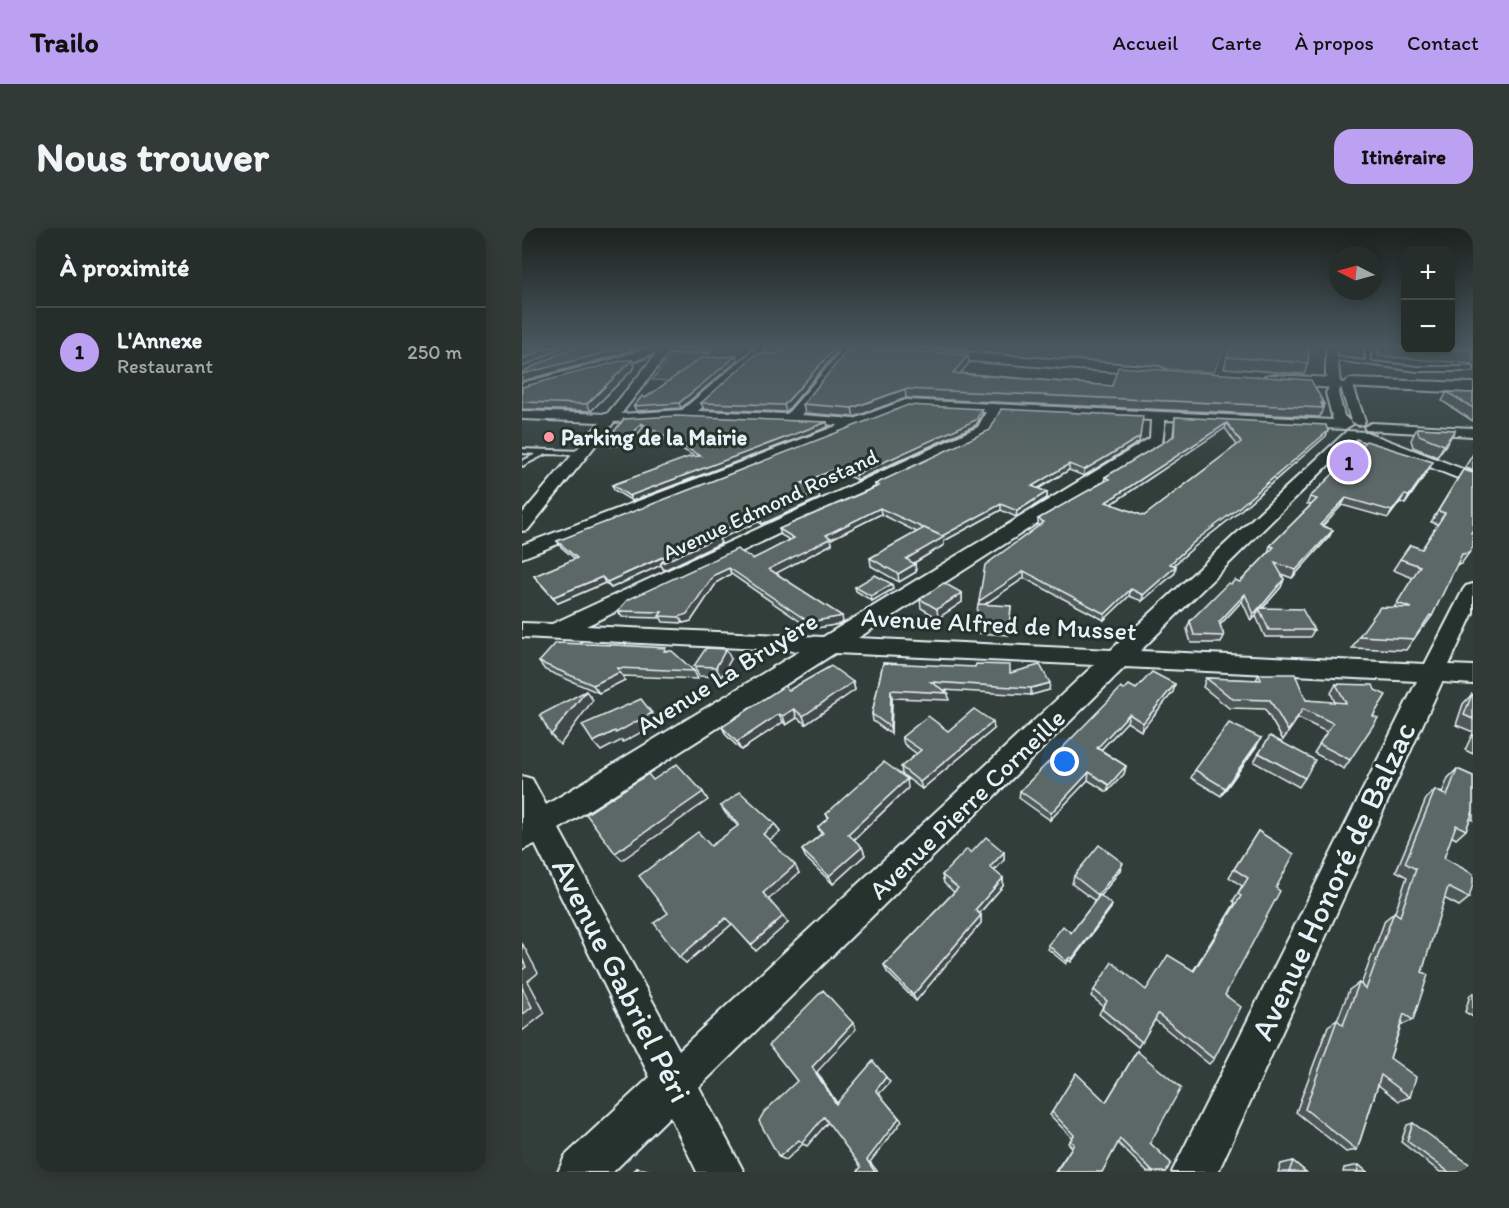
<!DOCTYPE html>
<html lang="fr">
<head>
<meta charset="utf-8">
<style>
	body { margin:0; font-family:Itim,sans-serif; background:#323a37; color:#f1f3f6 }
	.controls { position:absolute; right:18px; top:18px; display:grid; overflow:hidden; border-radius:12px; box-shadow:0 3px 15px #0003 }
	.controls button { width:54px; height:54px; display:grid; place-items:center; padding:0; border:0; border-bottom:2px solid #424a47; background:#262e2b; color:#f1f3f6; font:30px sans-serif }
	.compass { position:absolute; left:807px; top:18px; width:54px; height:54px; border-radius:50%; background:#262e2b; box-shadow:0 3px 15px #0003; rotate:276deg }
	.you { position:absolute; left:543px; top:534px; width:21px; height:21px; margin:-15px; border:4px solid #fff; border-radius:50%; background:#1a73e8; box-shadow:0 0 0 9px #1a73e833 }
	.badge { display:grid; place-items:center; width:39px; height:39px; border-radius:50%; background:#bca0f2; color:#111; font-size:20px; font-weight:700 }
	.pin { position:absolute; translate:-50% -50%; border:3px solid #fff; box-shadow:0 2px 6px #0006 }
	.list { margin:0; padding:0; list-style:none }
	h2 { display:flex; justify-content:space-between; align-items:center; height:78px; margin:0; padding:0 24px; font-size:26px }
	h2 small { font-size:20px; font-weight:400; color:#a4a8a9 }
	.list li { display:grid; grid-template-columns:39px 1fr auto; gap:18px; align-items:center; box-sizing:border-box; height:90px; padding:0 24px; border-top:2px solid #424a47 }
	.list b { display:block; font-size:22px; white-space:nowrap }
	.list p { margin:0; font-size:20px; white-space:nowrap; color:#a4a8a9 }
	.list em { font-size:20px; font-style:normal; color:#a4a8a9 }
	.map { position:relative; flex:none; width:951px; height:944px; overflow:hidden; border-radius:18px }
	header { display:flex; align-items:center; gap:36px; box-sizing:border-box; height:84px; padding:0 30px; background:#bca0f2; color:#111 }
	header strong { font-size:28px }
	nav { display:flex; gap:33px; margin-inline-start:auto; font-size:21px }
	.intro { display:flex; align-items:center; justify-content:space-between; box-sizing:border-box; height:144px; padding:0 36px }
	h1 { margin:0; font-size:42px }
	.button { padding:15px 27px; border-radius:18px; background:#bca0f2; color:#111; font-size:21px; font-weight:700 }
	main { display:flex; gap:36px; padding:0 36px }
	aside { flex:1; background:#262e2b; border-radius:18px; box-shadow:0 3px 15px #0003 }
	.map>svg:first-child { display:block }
</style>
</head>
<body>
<header>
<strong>Trailo</strong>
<nav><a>Accueil</a><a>Carte</a><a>À propos</a><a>Contact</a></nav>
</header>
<div class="intro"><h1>Nous trouver</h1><a class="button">Itinéraire</a></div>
<main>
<aside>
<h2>À proximité<small></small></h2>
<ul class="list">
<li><span class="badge">1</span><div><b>L'Annexe</b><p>Restaurant</p></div><em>250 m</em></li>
</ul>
</aside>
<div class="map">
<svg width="951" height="944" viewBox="0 0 951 944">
	<rect width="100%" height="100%" fill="#323e39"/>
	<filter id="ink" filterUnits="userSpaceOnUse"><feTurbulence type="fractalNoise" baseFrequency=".0167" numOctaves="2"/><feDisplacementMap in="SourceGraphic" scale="12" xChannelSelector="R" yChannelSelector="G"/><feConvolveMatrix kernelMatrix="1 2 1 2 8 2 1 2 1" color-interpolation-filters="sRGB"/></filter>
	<g filter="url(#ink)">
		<g fill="#495651" stroke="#98a4a4" stroke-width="1.5">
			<polygon points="157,119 196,119 151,153 130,152"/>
			<polygon points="504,119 702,119 692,144 493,128"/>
		</g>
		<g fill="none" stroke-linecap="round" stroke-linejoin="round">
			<g stroke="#e8f1f8" stroke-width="4">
				<g id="service">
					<polygon points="842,119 847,119 849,134 896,139 951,139 951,143 896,143 806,131 809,129 844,133"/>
					<polygon points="143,122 185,122 188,124 141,125"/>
					<polygon points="0,221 60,223 64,225 60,227 24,226 0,238 0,233 14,226 0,225"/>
				</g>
			</g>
			<g stroke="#e8f1f8" stroke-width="4">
				<g id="minor">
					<path d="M140 119H151L99 186 160 182 235 119H246L176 183 265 186 323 119H333L279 187 332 191 384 172 811 192 804 165 809 156 804 147V119H814L818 154 831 158 843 193 841 196 836 197 829 193 819 159 816 165 822 188 831 196 823 201 643 192 640 215 336 410 589 422 825 203 844 204 951 245V256L834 210 618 423 903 436 941 362 944 358 951 356V385L927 437 951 438V456L920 454 696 944H650L895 453 603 439 177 859 222 944H175L148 888 91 944H36L43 928 128 849 13 616 0 622V548L10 551 24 577 278 423 0 409V395L30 396 456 199 464 184 386 180 0 330V317L317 197 156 190 92 194 6 302 0 303V286L78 194 0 191V183L85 186ZM478 184 629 192 628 210 301 409 64 398 467 205ZM313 425 572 437 157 822 37 601Z"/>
					<polygon points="849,195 951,200 951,208 844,202 842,199"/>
				</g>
			</g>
			<g stroke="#e8f1f8" stroke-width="4">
				<g id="tertiary">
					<polygon points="305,119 366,119 638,139 645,143 638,147 312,123"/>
					<polygon points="748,147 810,150 818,155 810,160 743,154 741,151 743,148"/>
					<polygon points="828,151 951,155 951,165 823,159 820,156"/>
				</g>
			</g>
			<g stroke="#e8f1f8" stroke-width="5">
				<polygon id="secondary" points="127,119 147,119 100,138 0,165 0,155 90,132"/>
			</g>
			<use href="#service" fill="#26332d" fill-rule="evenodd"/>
			<use href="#minor" fill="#26332d" fill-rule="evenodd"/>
			<use href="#tertiary" fill="#26332d" fill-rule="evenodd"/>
			<use href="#secondary" fill="#26332d" fill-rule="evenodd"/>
		</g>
		<g fill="#4f5957" stroke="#e8f1f8" stroke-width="1.5" fill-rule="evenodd">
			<polygon points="398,119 447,119 443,122"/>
			<polygon points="855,119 884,119 884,122 928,122 951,119 951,136 857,128"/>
			<polygon points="313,120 314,125 264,184 182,181 179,175 258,125"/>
			<polygon points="446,127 447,135 438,145 802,176 798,189 384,170 332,189 283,185 281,176"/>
			<polygon points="214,128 215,133 159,180 114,183 112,178 123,170"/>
			<polygon points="705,129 786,135 782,146 702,140"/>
			<polygon points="110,132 113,139 69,183 0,181 0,159"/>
			<polygon points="925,164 951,165 951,193 920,173"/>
			<polygon points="460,181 460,186 454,197 335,252 319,245 287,259 296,264 298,270 240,296 236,294 197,311 199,315 142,342 139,337 89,360 83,355 36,375 17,354 12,348 53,331 39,319 35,313"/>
			<path d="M653 189 806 203 804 208 713 287 671 320 652 337 653 345 620 373 607 368 582 392 502 350 462 377 489 378 487 407 453 405V396L457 376 517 298 516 297V291L582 254 583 249 651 209ZM703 200 715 217 622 288 590 276Z"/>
			<polygon points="102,191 305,194 306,199 110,273 92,262 90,257 174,229 121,199 108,217 87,218 84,214"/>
			<polygon points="895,200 933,202 915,229 891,219 889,212"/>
			<polygon points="617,214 562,248 547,242 516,261 525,264 525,270 494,289 479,282 422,313 422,317 392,335 393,336 394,344 377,354 349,338 348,330 395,304 359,286 309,311 310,316 254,345 321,394 318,396 289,401 209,346 195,354 169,393 161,395 141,394 139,390 100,389 96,383 231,331 268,312 259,307 257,301 353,259 353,256"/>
			<polygon points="951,226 951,243 943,239"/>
			<polygon points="907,241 883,276 878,274 866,290 820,277 800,298 811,302 807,309 770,350 759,346 762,351 759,359 741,380 792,402 788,409 743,409 734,388 729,393 720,373 698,397 702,408 699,415 669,415 665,401 668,393 709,356 718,354 746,325 748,318 789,277 785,276 788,269"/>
			<polygon points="941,242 949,305 947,325 939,336 934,337 910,388 902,399 900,399 884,422 830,420 837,408 872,380 891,350 871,342 878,331 900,321 916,296 909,294"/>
			<polygon points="370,356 371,361 350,373 334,363 333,359"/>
			<polygon points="440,365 440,374 416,390 399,380 398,371"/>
			<polygon points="145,423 172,443 176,451 101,448 103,452 77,465 23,442 17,434"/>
			<polygon points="209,431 199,449 177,448 172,438"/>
			<polygon points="361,435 488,445 527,462 509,467 421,462 426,465 427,472 370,470 369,506 351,493 350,486"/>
			<polygon points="737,446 784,472 813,475 809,465 814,456 851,488 828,532 822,541 792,525 805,504 776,490 761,512 743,481 707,480 681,459 684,450 734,452"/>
			<polygon points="331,454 333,462 284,496 275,490 264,497 261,494 219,522 204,507 200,499 267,462"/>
			<polygon points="653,456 651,464 619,503 605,494 579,522 604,538 602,546 585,564 566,552 528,592 497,570 498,563 602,462"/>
			<polygon points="950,466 951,467 951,504 934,497 941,476"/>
			<polygon points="472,501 400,561 380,546 379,539 395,526 382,516 380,509 426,503"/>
			<polygon points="951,505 951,526 943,522"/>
			<polygon points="739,510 734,519 699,568 669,550 673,542"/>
			<polygon points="737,525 783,550 777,559 732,534"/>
			<polygon points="935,541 951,548 951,592 948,591 944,602 934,611 929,608 922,630 947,670 937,678 922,670 900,744 891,792 880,797 879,797 868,830 888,869 877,873 856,857 835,922 824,924 774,884 806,798 815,792 815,793 827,762 837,755 839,757 863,692 873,684 885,649 874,643 904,571 913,562 920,565 926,550"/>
			<polygon points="386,560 332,612 340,619 343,627 311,656 284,630 280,622 299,606 296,599 306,590 304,586"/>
			<polygon points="199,578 253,596 258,604 247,612 277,645 246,671 266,695 234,723 210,696 164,735 146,685 189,618 216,598 204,586"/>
			<polygon points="736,603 754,660 703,767 692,831 687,836 633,792 616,819 577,786 581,778 569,768 572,762 624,762 671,743 713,675 711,673 720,658 707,649"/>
			<polygon points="482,624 482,632 472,643 481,650 481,658 457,686 459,687 459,695 394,773 365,744 362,737 432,664 422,655 420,647 449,625"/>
			<polygon points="598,642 579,668 589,680 549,734 547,732 544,736 526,721 526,717 549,705 573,673 550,656 552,648"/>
			<polygon points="951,765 951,789 943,784 948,767"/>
			<polygon points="615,823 628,915 644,944 625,944 596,915 580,944 533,944 550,919 546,915 550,910 528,887 530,884 584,874"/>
			<polygon points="891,895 951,944 918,944 879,914 885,897"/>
			<polygon points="771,933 784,944 756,944 759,936"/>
			<polygon points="837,937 845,944 821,944 822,940"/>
		</g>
		<g fill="#404947" stroke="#e8f1f8" stroke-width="1.5">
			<polygon points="27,119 42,119 0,139 0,131"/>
			<polygon points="101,119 113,119 100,126 0,153 0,146"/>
			<polygon points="313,120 314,125 264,184 262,177"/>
			<polygon points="446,127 447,135 432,153 431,145"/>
			<polygon points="214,128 215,133 159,180 157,175"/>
			<polygon points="110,132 113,139 69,183 65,176"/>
			<polygon points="383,161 384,170 332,189 330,180"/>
			<polygon points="460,181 460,186 454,197 335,252 334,247"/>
			<polygon points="305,194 306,199 110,273 107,268"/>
			<polygon points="119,195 121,199 108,217 106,213"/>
			<polygon points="705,195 703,200 583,280 584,274"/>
			<polygon points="933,202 926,214 915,229 922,217"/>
			<polygon points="806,203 804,208 713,287 671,320 646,342 648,336 673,313"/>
			<polygon points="618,209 617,214 562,248 562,242"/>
			<polygon points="911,234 907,241 883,276 887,268"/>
			<polygon points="547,236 547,242 510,264 510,258"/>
			<polygon points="318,239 319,245 281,261 280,255"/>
			<polygon points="296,264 298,270 240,296 238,290"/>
			<polygon points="525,264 525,270 494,289 495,283"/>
			<polygon points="882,267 878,274 866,290 870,283"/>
			<polygon points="824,270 820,277 794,305 798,297"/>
			<polygon points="479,276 479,282 422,313 422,317 385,339 384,331 418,309"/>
			<polygon points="358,280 359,286 309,311 310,316 249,348 247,341 304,307"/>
			<polygon points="234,288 236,294 197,311 199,315 142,342 139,337 89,360 85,354"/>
			<polygon points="811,302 807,309 770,350 774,342"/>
			<polygon points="393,336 394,344 377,354 376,346"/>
			<polygon points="654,338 653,345 620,373 621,367"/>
			<polygon points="207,340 209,346 195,354 169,393 161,395 157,389 192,347"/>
			<polygon points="502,343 502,350 457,380 457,373"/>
			<polygon points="80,349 83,355 36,375 31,369"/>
			<polygon points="762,351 759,359 738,383 738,380"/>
			<polygon points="370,356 371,361 350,373 349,368"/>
			<polygon points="609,361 607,368 582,392 583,386"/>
			<polygon points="440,365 440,374 416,390 415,381"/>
			<polygon points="723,366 720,373 694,401 697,394"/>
			<polygon points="737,380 734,388 729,393 732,386"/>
			<polygon points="320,388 321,394 318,396 289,401 287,394"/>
			<polygon points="204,421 209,431 199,449 194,439"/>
			<polygon points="98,444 103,452 77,465 71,457"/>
			<polygon points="331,454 333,462 284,496 281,488"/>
			<polygon points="528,455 527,462 509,467 509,460"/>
			<polygon points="653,456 651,464 619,503 621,495"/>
			<polygon points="369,462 370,470 369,506 368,499"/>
			<polygon points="64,463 71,472 38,517 29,507"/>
			<polygon points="272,481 275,490 264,497 261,488"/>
			<polygon points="130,485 137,495 101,514 100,512 79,523 71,514 93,503"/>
			<polygon points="257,486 261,494 219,522 215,514"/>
			<polygon points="607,486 605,494 573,528 575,520"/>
			<polygon points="471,494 472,501 400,561 398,554"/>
			<polygon points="739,510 734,519 699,568 703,560"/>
			<polygon points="604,538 602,546 585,564 587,557"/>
			<polygon points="567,544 566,552 528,592 529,585"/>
			<polygon points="385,551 386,560 329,614 326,606"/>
			<polygon points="181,564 186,572 100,632 93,625"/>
			<polygon points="253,596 258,604 246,613 241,606"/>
			<polygon points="340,619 343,627 311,656 307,648"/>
			<polygon points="482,624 482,632 468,647 468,639"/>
			<polygon points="601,635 598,642 574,674 576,667"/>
			<polygon points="273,637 277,645 246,672 241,665"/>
			<polygon points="481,650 481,658 453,690 453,682"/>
			<polygon points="590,677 589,680 549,734 550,731"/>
			<polygon points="459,687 459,695 394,773 391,767"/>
			<polygon points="261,688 266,695 234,723 229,717"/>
			<polygon points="204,690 210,696 164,735 157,729"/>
			<polygon points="0,715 16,745 6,753 23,785 0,803"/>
			<polygon points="331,795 334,801 295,844 318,880 314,876 290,839"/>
			<polygon points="364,849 368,854 357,866 380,893 348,934 356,944 353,944 345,932 354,862"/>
			<polygon points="302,889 307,893 285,918 281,916 264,932 257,929"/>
			<polygon points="115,940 126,942 127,944 116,944"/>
		</g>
		<g fill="#5c6865" stroke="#e8f1f8" stroke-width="1.5" fill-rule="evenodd">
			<polygon points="0,119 27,119 0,131"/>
			<polygon points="52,119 101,119 98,121 0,146 0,144"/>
			<polygon points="258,119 311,119 313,120 262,177 179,175 234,126 258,125"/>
			<polygon points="328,119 446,127 431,145 590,158 596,139 789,152 802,176 799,175 801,180 383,161 330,180 281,176"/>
			<polygon points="709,119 787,119 786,135 705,129"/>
			<polygon points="928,119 951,119 951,123 928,121"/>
			<polygon points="214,128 157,175 112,178 120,168 123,170 179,130"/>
			<polygon points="102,132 110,132 65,176 0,174 0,159"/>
			<polygon points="925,164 951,165 951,180"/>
			<polygon points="386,177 460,181 454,192 334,247 318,239 280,255 296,264 238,290 234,288 192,306 196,309 138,336 147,326 85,354 80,349 31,369 12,348 55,330 35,313"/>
			<polygon points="479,181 621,188 618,209 562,242 547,236 510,258 525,264 495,283 479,276 420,308 402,300 401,300 358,280 304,307 309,310 247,341 320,388 316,389 287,394 207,340 192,347 165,386 157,389 137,388 140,384 96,383 105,372 215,321 231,331 272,310 257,301 357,258 353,256 468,202"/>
			<polygon points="154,188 305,194 107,268 90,257 167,229 179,228 119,195 106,213 84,214 102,191"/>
			<path d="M653 189 804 197 806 203 715 281 673 313 648 336 654 338 621 367 609 361 583 386 502 343 457 373 463 337 522 294 516 291 587 251 583 249 652 208ZM705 195 719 214 622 288 584 274Z"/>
			<polygon points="895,200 933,202 922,217 897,207"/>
			<polygon points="844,213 911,234 887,268 882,267 870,283 824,270 798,297 811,302 774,342 753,335 762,351 738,380 780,381 792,402 747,402 737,380 732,386 723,366 697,394 702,408 672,407 668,393 706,355 709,356 713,352 718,354 752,319 748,318 795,271 788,269"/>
			<polygon points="941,242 951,245 951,301 949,305 951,305 951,318 947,325 940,326 910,388 908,387 892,411 837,408 858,379 890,380 875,375 898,338 878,331 888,317 900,321 923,285 916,283"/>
			<polygon points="402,300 422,309 384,331 393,336 376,346 348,330"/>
			<polygon points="353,347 370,356 349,368 333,359"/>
			<polygon points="422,355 440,365 415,381 398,371"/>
			<polygon points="456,376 489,378 487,398 453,396"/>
			<polygon points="34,415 94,417 144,420 142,423 150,423 172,443 95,440 98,444 71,457 17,434"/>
			<polygon points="184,420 204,421 194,439 172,438"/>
			<polygon points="361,435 453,439 454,436 488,437 488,445 518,437 528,455 509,460 409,454 426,465 369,462 368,499 350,486"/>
			<polygon points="309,438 331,454 281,488 272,481 261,488 257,486 215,514 200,499 262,458 267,462"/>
			<polygon points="630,444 653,456 621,495 607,486 575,520 604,538 587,557 567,544 529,585 498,563 599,460 602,462 607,457 614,461"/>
			<polygon points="737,446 773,446 784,472 824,475 814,456 851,457 853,462 864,467 851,488 856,490 828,532 797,516 811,495 781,481 766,503 748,472 711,471 684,450 739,452"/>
			<polygon points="64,463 29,507 18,487"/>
			<polygon points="950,466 951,467 951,491 942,487"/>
			<polygon points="119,471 130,485 94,505 93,503 71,514 60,497"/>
			<polygon points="452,481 471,494 398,554 379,539 399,522 380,509 406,488 426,503"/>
			<polygon points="707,495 739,510 703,560 673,542"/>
			<polygon points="748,508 793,532 783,550 737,525"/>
			<polygon points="362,534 385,551 326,606 340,619 307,648 280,622 301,605 296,599 307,589 304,586"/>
			<polygon points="155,536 181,564 93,625 64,586 126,546 131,552"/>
			<polygon points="935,541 951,548 951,583 944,602 934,597 922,630 951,646 951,656 947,670 926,659 900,744 906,747 891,792 882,786 868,830 894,849 888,869 859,847 835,922 783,881 815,792 821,797 837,755 844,761 872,684 878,688 894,641 883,635 913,562 925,568"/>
			<polygon points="218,564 253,596 241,606 273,637 241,665 261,688 229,717 204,690 157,729 132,695 146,685 117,648 176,604 189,618 217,597 199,578"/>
			<polygon points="736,603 772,626 754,660 758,663 703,767 719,779 692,831 636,786 620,814 580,781 585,773 572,762 590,734 624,762 646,727 672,743 719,668 716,666 726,650 712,641"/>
			<polygon points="464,609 482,624 468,639 481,650 453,682 459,687 391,767 362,737 436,660 420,647 445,621 449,625"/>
			<polygon points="577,617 601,635 576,667 552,648"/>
			<polygon points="578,667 590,677 550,731 548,729 544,733 526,717 541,698 549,705"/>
			<polygon points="0,730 4,739 0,742"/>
			<polygon points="0,759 10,779 0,787"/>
			<polygon points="301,762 331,795 290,839 314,876 351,833 364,849 354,862 377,890 345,932 353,944 335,944 339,939 302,889 280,915 277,912 257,929 237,893 242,884 275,853 247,817"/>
			<polygon points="615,823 659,860 628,915 649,935 644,944 631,944 598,911 580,944 534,944 552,916 548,913 552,907 530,884 554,845 584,874"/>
			<polygon points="891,895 951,939 951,944 927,944 885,913"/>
			<polygon points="771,933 784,944 767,944"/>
			<polygon points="837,937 845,944 835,944"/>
			<polygon points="115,940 116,944 110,944"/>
		</g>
	</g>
	<linearGradient id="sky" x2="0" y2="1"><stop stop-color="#1c221f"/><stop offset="0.47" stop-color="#49585f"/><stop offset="1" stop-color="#49585f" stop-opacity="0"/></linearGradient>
	<rect width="951" height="251" fill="url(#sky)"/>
	<circle fill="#ff9aa2" stroke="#26332d" stroke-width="2" cx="27" cy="209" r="6"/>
	<g text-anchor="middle" stroke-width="6" stroke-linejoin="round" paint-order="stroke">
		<g font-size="22" font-weight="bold" fill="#e8f1f8" stroke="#26332d" text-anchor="start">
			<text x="39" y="217">Parking de la Mairie</text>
		</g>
		<g font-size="22" fill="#e8f1f8" stroke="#26332d">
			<text transform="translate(248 276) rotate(-25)" y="8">Avenue Edmond Rostand</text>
		</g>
		<g font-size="26" fill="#e8f1f8" stroke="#26332d">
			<text transform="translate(477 396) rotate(3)" y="9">Avenue Alfred de Musset</text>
			<text transform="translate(205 445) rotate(-32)" y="9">Avenue La Bruyère</text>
			<text transform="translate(445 576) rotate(-44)" y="9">Avenue Pierre Corneille</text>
		</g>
		<g font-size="32" fill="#e8f1f8" stroke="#26332d">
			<text transform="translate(811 653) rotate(-65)" y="11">Avenue Honoré de Balzac</text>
			<text transform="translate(100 752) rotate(63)" y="11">Avenue Gabriel Péri</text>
		</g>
	</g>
</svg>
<div class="controls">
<button>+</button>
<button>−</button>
</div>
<svg class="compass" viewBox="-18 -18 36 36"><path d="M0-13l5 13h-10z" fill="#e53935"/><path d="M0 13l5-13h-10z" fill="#a4a8a9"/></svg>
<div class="you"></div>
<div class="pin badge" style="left:827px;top:234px">1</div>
</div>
</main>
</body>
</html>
